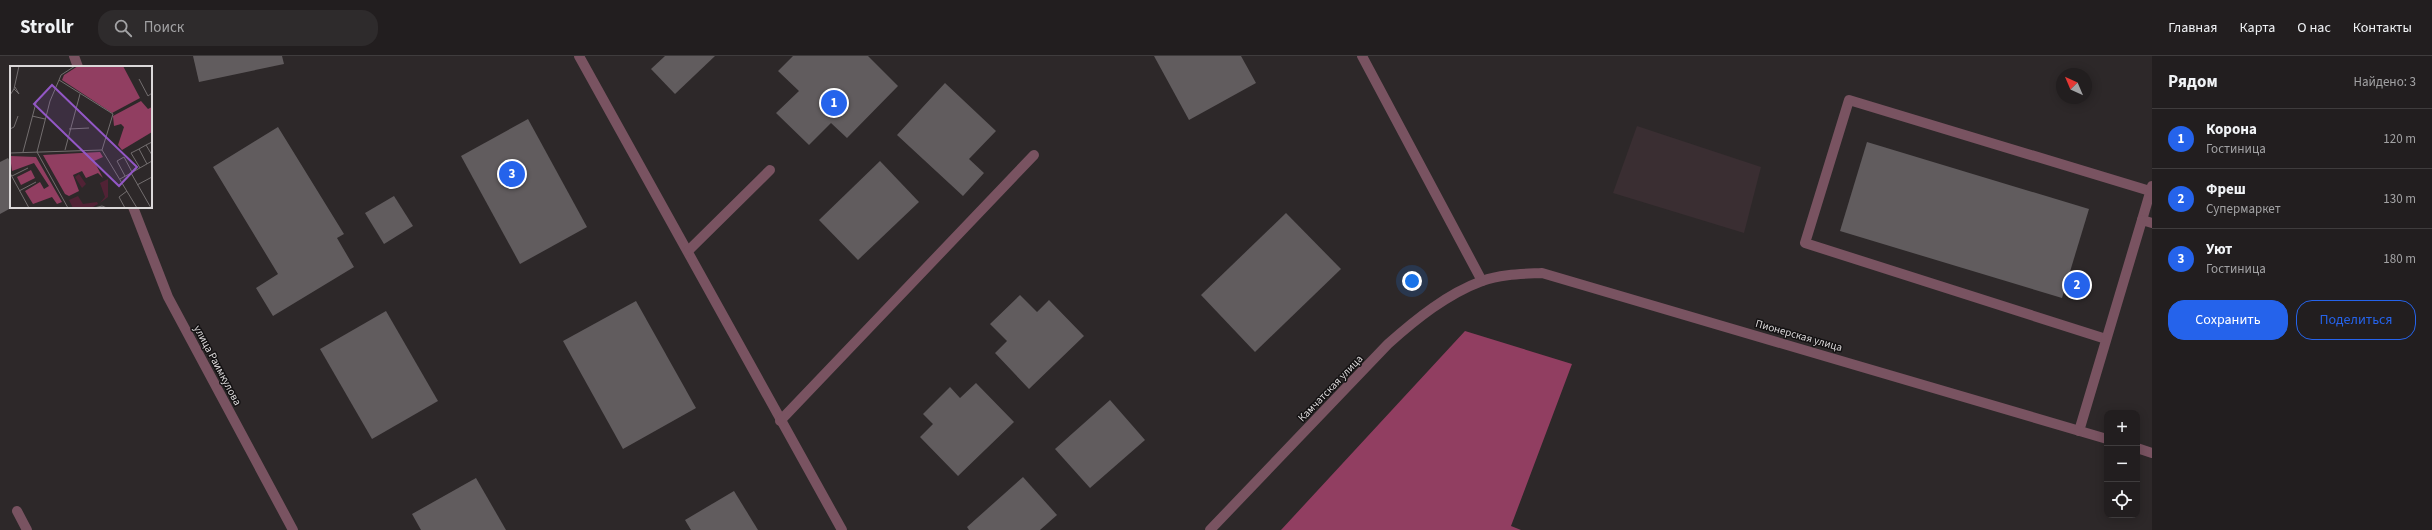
<!DOCTYPE html>
<html lang="ru">
<head>
<meta charset="utf-8">
<style>
	body { margin:0; font-family:"Source Sans 3",sans-serif; background:#2e2b2c; color:#f1f3f6 }
	.controls { position:absolute; right:12px; bottom:12px; display:grid; overflow:hidden; border-radius:8px; box-shadow:0 2px 10px #0003 }
	.controls button { width:36px; height:36px; display:grid; place-items:center; padding:0; border:0; border-bottom:1px solid #3f3c3d; background:#221e1f; color:#f1f3f6; font:20px sans-serif }
	.compass { position:absolute; left:2056px; top:12px; width:36px; height:36px; border-radius:50%; background:#221e1f; box-shadow:0 2px 10px #0003; rotate:316deg }
	.you { position:absolute; left:1412px; top:225px; width:14px; height:14px; margin:-10px; border:3px solid #fff; border-radius:50%; background:#1a73e8; box-shadow:0 0 0 6px #1a73e833 }
	.badge { display:grid; place-items:center; width:26px; height:26px; border-radius:50%; background:#2563eb; color:#fff; font-size:13px; font-weight:700 }
	.pin { position:absolute; translate:-50% -50%; border:2px solid #fff; box-shadow:0 1px 4px #0006 }
	.list { margin:0; padding:0; list-style:none }
	h2 { display:flex; justify-content:space-between; align-items:center; height:52px; margin:0; padding:0 16px; font-size:17px }
	h2 small { font-size:13px; font-weight:400; color:#a2a2a4 }
	.list li { display:grid; grid-template-columns:26px 1fr auto; gap:12px; align-items:center; box-sizing:border-box; height:60px; padding:0 16px; border-top:1px solid #3f3c3d }
	.list b { display:block; font-size:15px; white-space:nowrap }
	.list p { margin:0; font-size:13px; white-space:nowrap; color:#a2a2a4 }
	.list em { font-size:13px; font-style:normal; color:#a2a2a4 }
	.actions { display:flex; gap:8px; padding:12px 16px }
	.actions a { flex:1; padding:9px 0; border:1px solid #2563eb; border-radius:16px; text-align:center; font-size:14px; color:#2563eb }
	.actions .main { background:#2563eb; color:#fff }
	.icon { flex:none; width:22px; height:22px; fill:none; stroke:currentColor; stroke-width:2; stroke-linecap:round; stroke-linejoin:round }
	.map { position:relative; flex:none; width:2152px; height:474px; overflow:hidden }
	header { display:flex; align-items:center; gap:24px; box-sizing:border-box; height:56px; padding:0 20px; background:#221e1f; border-bottom:1px solid #3f3c3d }
	header strong { font-size:19px }
	nav { display:flex; gap:22px; margin-inline-start:auto; font-size:14px }
	.search { width:280px; height:36px; background:#2e2b2c; display:flex; align-items:center; gap:10px; box-sizing:border-box; padding:0 14px; border-radius:16px; color:#a2a2a4; font-size:15px }
	main { display:flex }
	aside { flex:1; background:#221e1f }
	.map>svg:first-child { display:block }
</style>
</head>
<body>
<header>
<strong>Strollr</strong>
<div class="search"><svg class="icon" aria-label="search" viewBox="0 0 24 24"><circle cx="10" cy="10" r="6"/><path d="M15 15l6 6"/></svg>Поиск</div>
<nav><a>Главная</a><a>Карта</a><a>О нас</a><a>Контакты</a></nav>
</header>
<main>
<div class="map">
<svg width="2152" height="474" viewBox="0 0 2152 474">
	<rect width="100%" height="100%" fill="#2d2829"/>
	<polygon fill="#3a2e32" points="1637,70 1761,111 1744,177 1613,137"/>
	<polygon fill="#913e61" points="1465,275 1572,308 1511,470 1521,474 1281,474"/>
	<g fill="#615c5e">
		<polygon points="193,0 282,0 284,8 199,26"/>
		<polygon points="665,0 715,0 675,38 651,13"/>
		<polygon points="793,0 868,0 898,30 847,82 831,67 809,89 776,57 799,35 778,15"/>
		<polygon points="1154,0 1241,0 1256,27 1189,64"/>
		<polygon points="945,27 996,75 969,103 984,117 963,140 897,79"/>
		<polygon points="528,63 587,171 520,208 461,100"/>
		<polygon points="278,71 344,178 337,182 354,211 273,260 256,232 278,218 213,111"/>
		<polygon points="1867,86 2089,153 2062,242 1840,175"/>
		<polygon points="8,102 11,107 11,152 0,158 0,106"/>
		<polygon points="880,105 919,146 858,204 819,164"/>
		<polygon points="394,140 413,170 384,188 365,157"/>
		<polygon points="1286,157 1341,213 1255,296 1201,239"/>
		<polygon points="1020,239 1037,256 1049,244 1084,280 1029,333 995,297 1007,285 990,268"/>
		<polygon points="636,245 696,352 623,393 563,285"/>
		<polygon points="386,255 438,345 372,383 320,293"/>
		<polygon points="976,327 1014,366 958,420 920,381 933,368 923,358 950,331 960,342"/>
		<polygon points="1110,344 1145,384 1090,432 1055,393"/>
		<polygon points="1023,421 1057,459 1040,474 969,474 967,471"/>
		<polygon points="476,422 506,474 421,474 412,458"/>
		<polygon points="734,435 758,474 691,474 685,464"/>
	</g>
	<g fill="none" stroke-linecap="round" stroke-linejoin="round">
		<g stroke="#795361" stroke-width="10">
			<polyline points="74,0 78,11"/>
			<polyline points="579,0 842,474"/>
			<polyline points="1362,0 1482,225"/>
			<polyline points="133,151 168,241 293,474"/>
			<polyline points="2142,164 2152,130"/>
			<polyline points="688,195 770,114"/>
			<polyline points="2106,283 1805,187 1849,44 2150,135"/>
			<polyline points="780,365 1034,99"/>
			<polyline points="2079,375 2142,164 2152,167"/>
			<polyline points="2137,392 2152,397"/>
			<polyline points="17,455 27,474"/>
			<path d="M1210 474 1388 288C1416 263 1447 238 1482 225 1501 218 1522 218 1542 217L2107 383"/>
		</g>
	</g>
	<g text-anchor="middle" stroke-width="3" stroke-linejoin="round" paint-order="stroke">
		<g font-size="11" fill="#dbd8d9" stroke="#131112">
			<text transform="translate(1799 279) rotate(16)" y="4">Пионерская улица</text>
			<text transform="translate(218 309) rotate(62)" y="4">улица Раимкулова</text>
			<text transform="translate(1330 332) rotate(-46)" y="4">Камчатская улица</text>
		</g>
	</g>
	<g transform="translate(10 10)">
		<rect width="142" height="142" fill="#2d2829"/>
		<path d="M69 108 76 118 72 122 65 111ZM98 113V131L90 137 95 131 90 117ZM68 130 73 138 87 136 88 138 81 142H63L59 134Z" fill="#512235"/>
		<path d="M68 0H113L130 32 102 47 52 14 54 9ZM131 35 138 43 142 41V66L112 84 108 79 114 61 111 58 104 60 103 50ZM90 86 93 91 84 95 93 112 88 107 76 112 72 105 63 109 69 125 59 130 55 128 33 89ZM0 90 26 91 52 136 47 138 42 131 23 138 15 125 30 116 34 123 39 120 24 97 2 105ZM21 104 25 112 11 119 7 111Z" fill="#913e61"/>
		<path fill="none" stroke="#736e6f" stroke-width="1" d="M129 13 138 30 142 27M49 14 103 48 92 84M4 23 9 28 5 21M0 29 4 23 9 0M22 50 35 53M0 63 4 61 8 50M59 63 79 62M142 76 136 79 142 89M136 79 129 83 137 98M129 83 121 87 130 102M55 84 70 28M92 84 127 142M13 86 26 37M0 87 92 84M0 107 19 142M121 107 142 95M2 110 18 102M115 110 107 95 114 91 122 106M110 113 121 107 141 142M127 119 142 111M9 125 26 116M58 142 27 86 40 35 49 14 51 9 65 0M84 142 92 140 97 142M115 142 109 131 117 125"/>
		<path fill="#9357c6" fill-opacity="0.15" stroke="#9357c6" stroke-width="2" d="M42 19 127 101 109 120 24 38Z"/>
		<rect width="142" height="142" fill="none" stroke="#dbd8d9" stroke-width="2"/>
	</g>
</svg>
<div class="controls">
<button>+</button>
<button>−</button>
<button><svg class="icon" aria-label="locate" viewBox="0 0 24 24"><circle cx="12" cy="12" r="6"/><path d="M12 2v4M12 18v4M2 12h4M18 12h4"/></svg></button>
</div>
<svg class="compass" viewBox="-18 -18 36 36"><path d="M0-13l5 13h-10z" fill="#e53935"/><path d="M0 13l5-13h-10z" fill="#a2a2a4"/></svg>
<div class="you"></div>
<div class="pin badge" style="left:834px;top:47px">1</div>
<div class="pin badge" style="left:2077px;top:229px">2</div>
<div class="pin badge" style="left:512px;top:118px">3</div>
</div>
<aside>
<h2>Рядом<small>Найдено: 3</small></h2>
<ul class="list">
<li><span class="badge">1</span><div><b>Корона</b><p>Гостиница</p></div><em>120 m</em></li>
<li><span class="badge">2</span><div><b>Фреш</b><p>Супермаркет</p></div><em>130 m</em></li>
<li><span class="badge">3</span><div><b>Уют</b><p>Гостиница</p></div><em>180 m</em></li>
</ul>
<div class="actions"><a class="main">Сохранить</a><a>Поделиться</a></div>
</aside>
</main>
</body>
</html>
